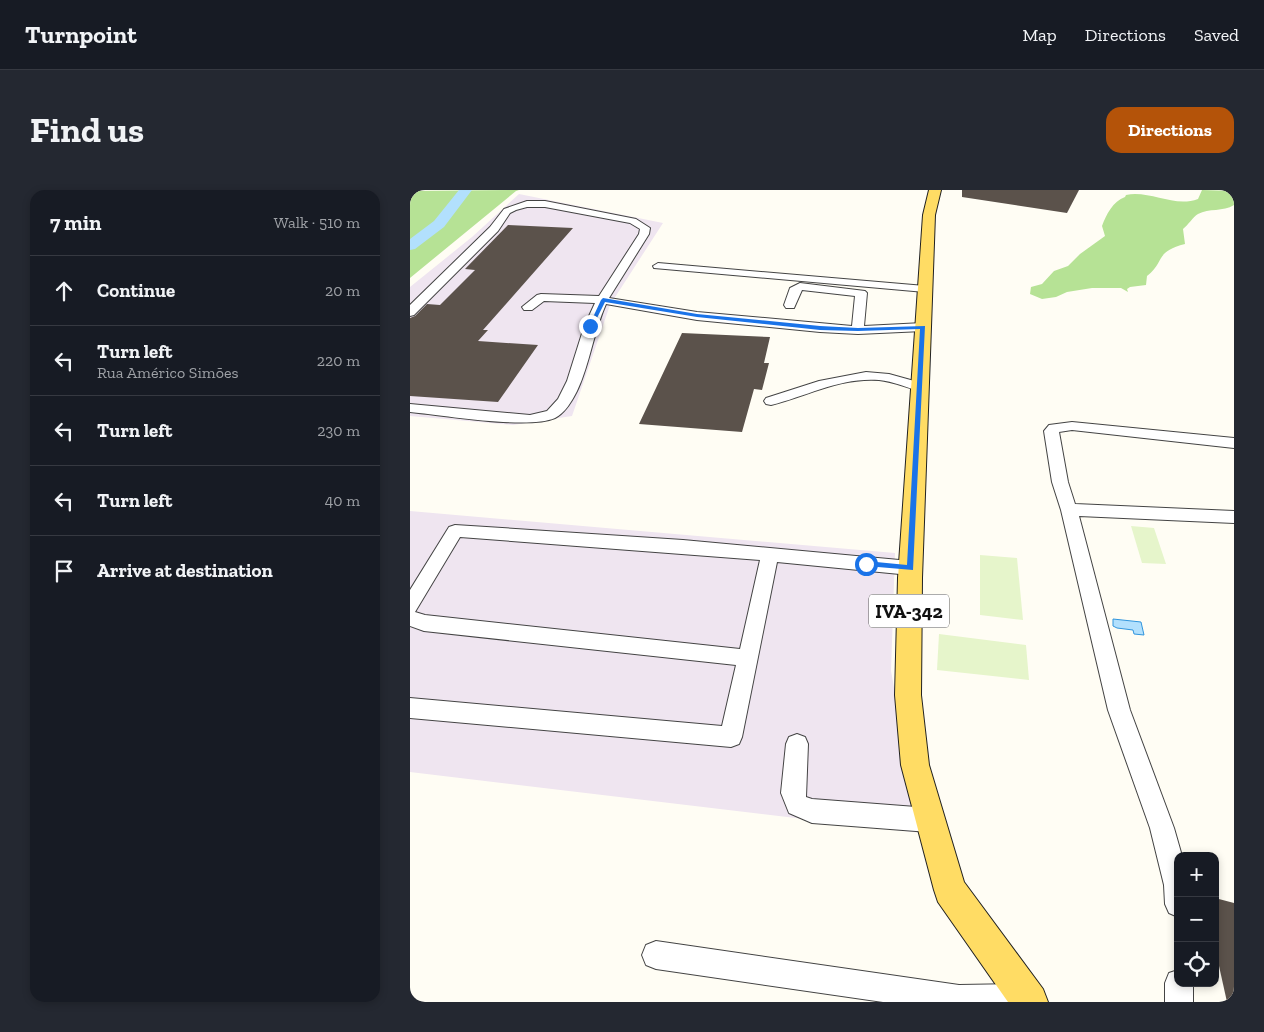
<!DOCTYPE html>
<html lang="en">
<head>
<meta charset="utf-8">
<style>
	body { margin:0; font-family:"Zilla Slab",serif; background:#242831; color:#f1f3f6 }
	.controls { position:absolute; right:15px; bottom:15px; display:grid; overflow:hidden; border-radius:10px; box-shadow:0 2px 8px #0003 }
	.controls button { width:45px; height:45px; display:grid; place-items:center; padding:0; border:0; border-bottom:1px solid #363941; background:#171b24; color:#f1f3f6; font:25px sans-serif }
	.stop { position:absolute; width:15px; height:15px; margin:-11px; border:4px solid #1a73e8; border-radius:50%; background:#fff }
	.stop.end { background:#1a73e8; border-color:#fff; box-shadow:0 1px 5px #0008 }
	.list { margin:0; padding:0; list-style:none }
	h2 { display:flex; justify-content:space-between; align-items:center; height:65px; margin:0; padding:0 20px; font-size:21px }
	h2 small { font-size:16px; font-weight:400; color:#9ea1a6 }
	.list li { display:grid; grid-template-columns:32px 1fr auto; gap:15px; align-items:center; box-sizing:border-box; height:70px; padding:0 20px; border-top:1px solid #363941 }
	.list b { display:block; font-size:19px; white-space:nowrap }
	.list p { margin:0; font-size:16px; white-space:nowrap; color:#9ea1a6 }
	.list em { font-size:16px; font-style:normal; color:#9ea1a6 }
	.icon { flex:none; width:28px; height:28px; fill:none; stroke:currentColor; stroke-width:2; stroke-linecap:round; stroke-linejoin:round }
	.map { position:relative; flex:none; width:824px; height:812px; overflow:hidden; border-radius:15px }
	header { display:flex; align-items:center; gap:30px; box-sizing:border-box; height:70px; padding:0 25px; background:#171b24; border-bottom:1px solid #363941 }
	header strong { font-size:24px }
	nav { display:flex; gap:28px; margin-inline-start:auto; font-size:18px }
	.intro { display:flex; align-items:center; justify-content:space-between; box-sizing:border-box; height:120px; padding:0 30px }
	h1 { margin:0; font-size:35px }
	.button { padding:12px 22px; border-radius:15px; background:#b45309; color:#fff; font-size:18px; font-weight:700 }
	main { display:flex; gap:30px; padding:0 30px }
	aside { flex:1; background:#171b24; border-radius:15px; box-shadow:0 2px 8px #0003 }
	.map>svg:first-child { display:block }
</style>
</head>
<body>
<header>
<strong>Turnpoint</strong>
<nav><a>Map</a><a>Directions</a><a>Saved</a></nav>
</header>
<div class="intro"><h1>Find us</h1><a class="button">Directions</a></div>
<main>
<aside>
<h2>7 min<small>Walk · 510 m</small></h2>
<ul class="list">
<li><svg class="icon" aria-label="ahead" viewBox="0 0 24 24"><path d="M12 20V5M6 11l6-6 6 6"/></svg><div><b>Continue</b></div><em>20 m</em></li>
<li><svg class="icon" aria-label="left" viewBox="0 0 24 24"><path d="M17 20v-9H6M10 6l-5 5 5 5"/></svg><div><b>Turn left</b><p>Rua Américo Simões</p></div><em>220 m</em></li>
<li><svg class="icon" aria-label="left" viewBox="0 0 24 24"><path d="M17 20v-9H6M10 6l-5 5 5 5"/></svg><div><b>Turn left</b></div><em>230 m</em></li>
<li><svg class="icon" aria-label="left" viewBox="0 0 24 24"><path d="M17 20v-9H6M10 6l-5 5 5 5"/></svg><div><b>Turn left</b></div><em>40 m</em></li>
<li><svg class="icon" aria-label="arrive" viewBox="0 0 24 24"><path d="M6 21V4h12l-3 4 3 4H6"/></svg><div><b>Arrive at destination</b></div></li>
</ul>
</aside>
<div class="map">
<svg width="824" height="812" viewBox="0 0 824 812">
	<rect width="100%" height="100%" fill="#fffdf4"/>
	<g fill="#efe5f0">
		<polygon points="109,4 253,33 200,115 162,226 103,235 0,226 0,97 62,47"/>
		<polygon points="0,321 485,363 481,481 511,643 0,582"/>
	</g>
	<g fill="#b6e295">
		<polygon points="109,0 106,1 0,88 0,1"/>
		<path d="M792 0 824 1V15C813 22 799 18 788 24 783 27 778 35 773 39L775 54C744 62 756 71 737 86L736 95 720 97 717 99 718 102 711 98H682L657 102 646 107 632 109 620 104 621 97 632 94 644 81 658 76 670 64 695 46 692 36C696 25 703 11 715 7L716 5C740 0 764 18 788 9Z"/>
	</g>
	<g fill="#e6f5cb">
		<polygon points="721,336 744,338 756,374 732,373"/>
		<polygon points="570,365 607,368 613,430 570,425"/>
		<polygon points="529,444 616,455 619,490 527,480"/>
	</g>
	<polygon fill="#b2e0fd" stroke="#3195dd" points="703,429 731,432 734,445 724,444 723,440 707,438 703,436"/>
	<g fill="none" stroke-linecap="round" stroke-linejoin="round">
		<polygon fill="#b2e0fd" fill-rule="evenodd" points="49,0 62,0 34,37 5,59 0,60 0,49 24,31"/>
	</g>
	<g fill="#5b524b">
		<polygon points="552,0 669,0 657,23 552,7"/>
		<polygon points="98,35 163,38 73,140 78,140 68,151 128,155 88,212 0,206 0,128 5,126 17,114 30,115 65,80 55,79"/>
		<polygon points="272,143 360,147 354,173 359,173 352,200 344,199 332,242 229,234"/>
		<polygon points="805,708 824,713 824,812 817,812 805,758"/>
	</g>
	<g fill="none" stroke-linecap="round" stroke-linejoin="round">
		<g stroke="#444" stroke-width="2">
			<g id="minor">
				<path d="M135 11 226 29 240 38 239 44 199 108 287 122 442 136 445 106 392 100 384 118H376L374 115 380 98 390 93 455 101 457 103 454 136 513 133 519 137 513 141 448 144 410 142 287 130 196 114C183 143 180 174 167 201 162 211 155 223 145 228 118 240 33 225 0 222V214L120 225 137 221 148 209 157 191 174 137 185 113 134 111 122 120H114L112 117 127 105 131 104 189 106 229 44 230 39 220 33 135 17H117L106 20 100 23 88 41 4 125 0 126V115L80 37 94 19 117 11Z"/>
				<polygon points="248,73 515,96 521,99 515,102 244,78 243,76"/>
				<path d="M456 182 479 184 515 194 517 197 510 201C497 198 483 191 469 190 431 187 397 206 361 215L356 214 354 211 356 208 409 191Z"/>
				<polygon points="662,232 824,248 824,258 662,240 649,242 658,292 665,314 824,321 824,333 669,326 720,520 764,638 772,666 768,666 768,727 759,723 755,714 754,695 740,638 698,520 651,320 642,292 634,241 639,235"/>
				<path d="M45 335 273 350 500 371 506 373 509 378 506 383 500 385 367 372 332 547 329 554 321 557 0 528V508L312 536 326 475 14 441 0 436V400L39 337ZM50 347 350 370 330 459 15 425 5 422Z"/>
				<polygon points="387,544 395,547 398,554 396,607 402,609 519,618 528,621 531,630 528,639 519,642 402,633 379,623 371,603 376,554 379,547"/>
				<polygon points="246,751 549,795 616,794 626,798 630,808 629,812 473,812 246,779 236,775 232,765 236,755"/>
				<polygon points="768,780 768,793 783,793 783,812 755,812 755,793 759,783"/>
			</g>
		</g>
		<g stroke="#222" stroke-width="2">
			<polygon id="major" points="519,0 531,0 525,25 512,388 511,505 519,575 554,692 633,799 638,812 598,812 528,712 524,700 491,575 485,505 488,388 513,25"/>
		</g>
		<use href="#minor" fill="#fff" fill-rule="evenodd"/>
		<use href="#major" fill="#ffdc64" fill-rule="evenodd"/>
	</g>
	<polygon fill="#1a73e8" points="193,108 287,124 410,136 448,138 515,136 503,380 456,376 453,374 456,371 497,375 510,139 448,141 410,140 287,127 195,112 183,136 178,138 191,110"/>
	<g text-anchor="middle" stroke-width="5" stroke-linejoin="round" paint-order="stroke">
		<rect fill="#fff" stroke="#585858" stroke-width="1" x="459" y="404.5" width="80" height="33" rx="4"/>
		<g font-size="19" font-weight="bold" fill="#111">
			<text x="499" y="428">IVA-342</text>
		</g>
	</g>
</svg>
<div class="controls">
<button>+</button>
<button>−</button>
<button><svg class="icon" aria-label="locate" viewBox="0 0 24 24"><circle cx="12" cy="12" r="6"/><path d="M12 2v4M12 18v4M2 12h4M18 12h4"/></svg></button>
</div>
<div class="stop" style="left:456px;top:374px"></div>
<div class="stop end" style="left:180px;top:136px"></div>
</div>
</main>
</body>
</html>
